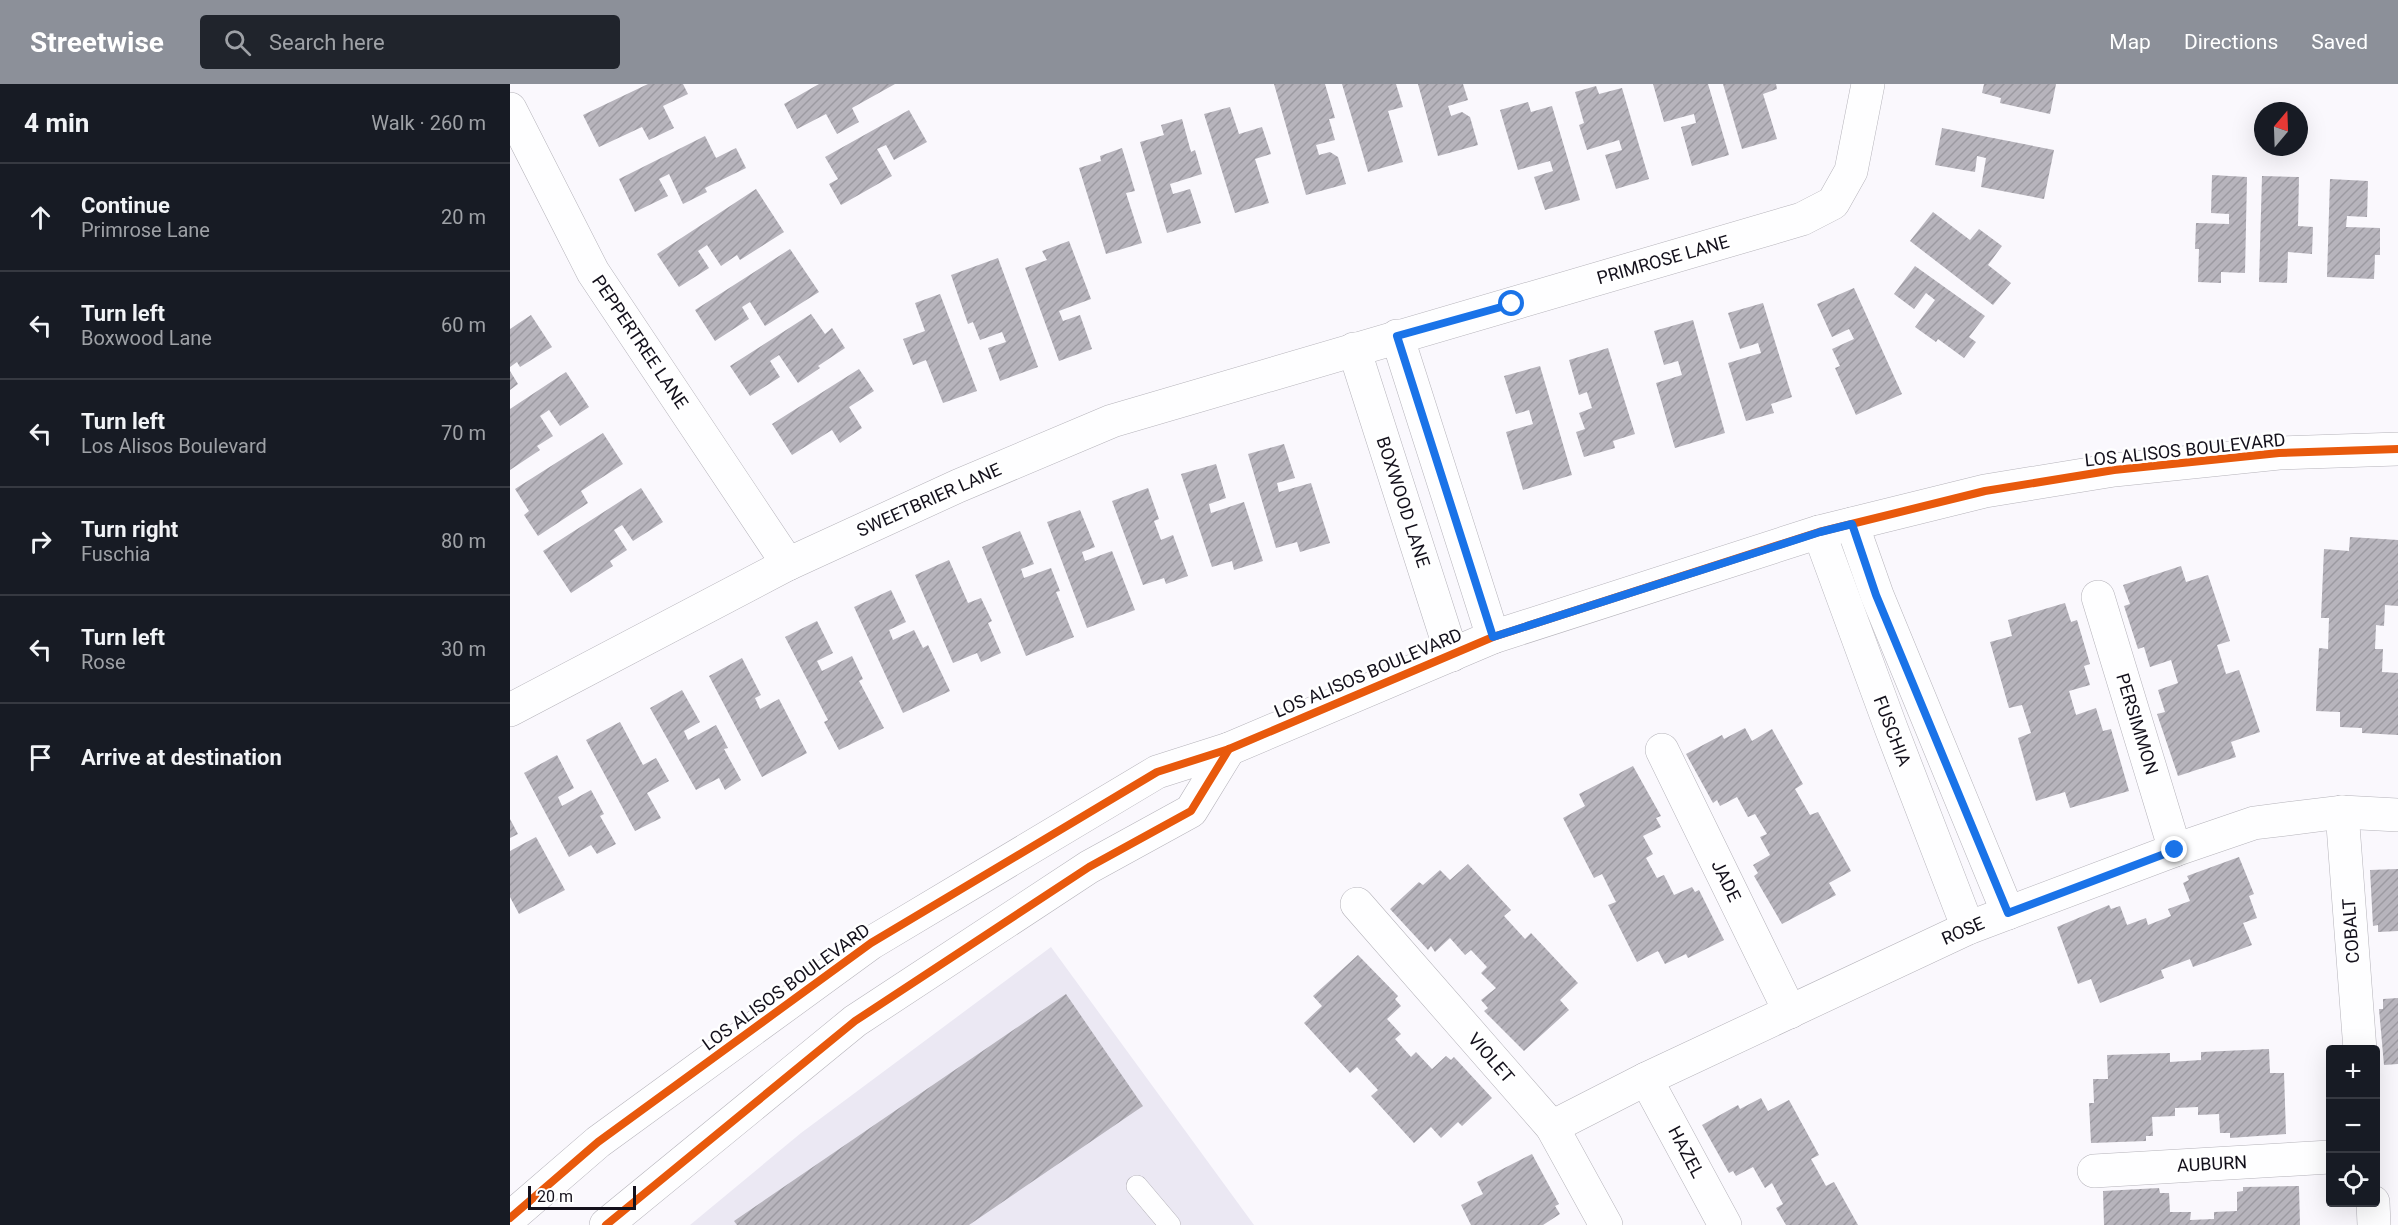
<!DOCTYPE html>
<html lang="en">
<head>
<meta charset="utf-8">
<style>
	body { margin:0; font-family:Roboto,sans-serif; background:#20242c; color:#f1f3f6 }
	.controls { position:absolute; right:18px; bottom:18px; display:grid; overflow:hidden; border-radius:6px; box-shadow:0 6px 24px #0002 }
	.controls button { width:54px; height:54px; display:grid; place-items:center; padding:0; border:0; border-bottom:2px solid #363941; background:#171b24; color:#f1f3f6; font:30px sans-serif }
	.compass { position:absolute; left:1744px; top:18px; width:54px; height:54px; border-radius:50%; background:#171b24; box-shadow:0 6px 24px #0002; rotate:19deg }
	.scale { position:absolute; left:18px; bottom:15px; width:108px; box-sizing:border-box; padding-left:6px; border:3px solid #14111c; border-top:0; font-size:16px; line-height:21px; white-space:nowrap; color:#14111c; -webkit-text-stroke:4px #fff; paint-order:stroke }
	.stop { position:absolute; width:18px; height:18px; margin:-14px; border:4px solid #1a73e8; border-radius:50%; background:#fff }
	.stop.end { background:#1a73e8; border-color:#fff; box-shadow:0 2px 6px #0008 }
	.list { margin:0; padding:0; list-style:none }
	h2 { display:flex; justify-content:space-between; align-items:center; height:78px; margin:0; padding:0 24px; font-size:26px }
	h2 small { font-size:20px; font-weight:400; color:#9ea1a6 }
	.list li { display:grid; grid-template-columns:39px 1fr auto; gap:18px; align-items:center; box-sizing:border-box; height:108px; padding:0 24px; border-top:2px solid #363941 }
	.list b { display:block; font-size:22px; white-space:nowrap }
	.list p { margin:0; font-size:20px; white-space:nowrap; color:#9ea1a6 }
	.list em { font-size:20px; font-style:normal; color:#9ea1a6 }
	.icon { flex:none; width:33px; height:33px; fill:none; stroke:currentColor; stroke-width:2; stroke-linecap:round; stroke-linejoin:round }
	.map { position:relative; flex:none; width:1888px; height:1141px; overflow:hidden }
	header { display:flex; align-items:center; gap:36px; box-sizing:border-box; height:84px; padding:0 30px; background:#8c9099; color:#fff }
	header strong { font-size:28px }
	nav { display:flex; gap:33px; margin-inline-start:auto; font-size:21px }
	.search { width:420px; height:54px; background:#20242c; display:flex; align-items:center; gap:15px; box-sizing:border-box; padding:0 21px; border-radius:6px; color:#9ea1a6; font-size:22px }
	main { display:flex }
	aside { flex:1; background:#171b24 }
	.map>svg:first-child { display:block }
</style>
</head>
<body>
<header>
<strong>Streetwise</strong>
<div class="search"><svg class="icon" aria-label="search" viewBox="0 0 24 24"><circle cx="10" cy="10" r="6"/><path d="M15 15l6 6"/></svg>Search here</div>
<nav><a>Map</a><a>Directions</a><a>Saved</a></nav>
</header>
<main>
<aside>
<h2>4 min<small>Walk · 260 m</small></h2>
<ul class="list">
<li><svg class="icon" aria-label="ahead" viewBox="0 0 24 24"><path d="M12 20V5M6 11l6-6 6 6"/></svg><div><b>Continue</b><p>Primrose Lane</p></div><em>20 m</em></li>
<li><svg class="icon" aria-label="left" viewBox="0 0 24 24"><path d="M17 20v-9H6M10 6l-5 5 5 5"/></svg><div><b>Turn left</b><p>Boxwood Lane</p></div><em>60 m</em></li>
<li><svg class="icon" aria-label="left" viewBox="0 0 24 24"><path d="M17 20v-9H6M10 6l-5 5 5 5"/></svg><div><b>Turn left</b><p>Los Alisos Boulevard</p></div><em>70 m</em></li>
<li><svg class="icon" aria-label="right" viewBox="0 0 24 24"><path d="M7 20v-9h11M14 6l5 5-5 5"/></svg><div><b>Turn right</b><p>Fuschia</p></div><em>80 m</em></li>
<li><svg class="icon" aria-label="left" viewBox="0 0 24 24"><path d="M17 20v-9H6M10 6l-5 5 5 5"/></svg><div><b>Turn left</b><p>Rose</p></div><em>30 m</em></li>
<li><svg class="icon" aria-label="arrive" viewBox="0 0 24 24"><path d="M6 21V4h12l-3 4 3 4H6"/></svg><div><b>Arrive at destination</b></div></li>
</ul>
</aside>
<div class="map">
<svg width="1888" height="1141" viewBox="0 0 1888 1141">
	<defs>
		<pattern id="building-hatch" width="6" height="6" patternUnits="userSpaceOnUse" patternTransform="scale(1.5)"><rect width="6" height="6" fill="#b7b4bc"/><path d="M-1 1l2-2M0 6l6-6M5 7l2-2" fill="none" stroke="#9c9aa1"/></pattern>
	</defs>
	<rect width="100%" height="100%" fill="#faf8fd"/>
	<polygon fill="#ebe8f3" points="541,863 744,1141 180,1141 291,1049"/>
	<g fill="url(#building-hatch)">
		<polygon points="138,0 173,0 178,10 153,22 164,44 139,56 132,43 89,63 73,31"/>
		<polygon points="309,0 385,0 342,24 349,38 327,50 316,30 287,45 274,20"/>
		<polygon points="764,0 815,0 825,34 819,35 825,56 806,61 809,71 820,68 828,73 836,100 796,111"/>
		<polygon points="832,0 886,0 893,23 878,27 893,78 858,88"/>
		<polygon points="908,0 953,0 958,16 938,22 941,32 952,28 960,33 968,61 928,72"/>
		<polygon points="1143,0 1198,0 1219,71 1182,82 1171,43 1186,39 1184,30 1154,38"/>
		<polygon points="1213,0 1266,0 1267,5 1253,10 1267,55 1232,65"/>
		<polygon points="1474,0 1546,0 1540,30 1490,19 1491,14 1472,9"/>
		<polygon points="1086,2 1089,10 1112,4 1139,95 1106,105 1095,71 1112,66 1109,56 1077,66 1069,41 1074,39 1065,8"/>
		<polygon points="1018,18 1021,28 1042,22 1070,116 1035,126 1024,93 1043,87 1040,77 1008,86 990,26"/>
		<polygon points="720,23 729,50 752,43 761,70 745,75 759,119 725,129 694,30"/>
		<polygon points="399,26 417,58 384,76 376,61 367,65 382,92 331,121 319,100 328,95 315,73"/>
		<polygon points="672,35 681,68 685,66 692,90 660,100 663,110 680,105 691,139 657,149 630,58 654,51 651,41"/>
		<polygon points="1432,44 1544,66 1534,115 1471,103 1476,74 1467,72 1465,88 1425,81"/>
		<polygon points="195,52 206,74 226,64 236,84 195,104 197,108 173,120 159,90 149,95 158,112 125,128 109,95"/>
		<polygon points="612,64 625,107 616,109 632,159 596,170 569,84 591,77 590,72"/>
		<polygon points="1702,91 1737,93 1735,189 1711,188 1711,199 1688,198 1689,165 1685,165 1686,139 1719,140 1719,130 1701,129"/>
		<polygon points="1752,92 1789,93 1788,142 1803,143 1802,170 1778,168 1777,199 1749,198"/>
		<polygon points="1820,95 1858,97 1857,133 1837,132 1836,143 1870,144 1870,171 1865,171 1864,195 1817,193"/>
		<polygon points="246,105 274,148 230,176 227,171 211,182 197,161 188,167 199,184 169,203 147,170"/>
		<polygon points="1423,128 1460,156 1469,145 1492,162 1478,181 1501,199 1483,221 1400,157"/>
		<polygon points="559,157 581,215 549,227 553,237 570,231 582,265 549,277 515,184 537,176 532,167"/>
		<polygon points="280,165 309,208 255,242 240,218 232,223 239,235 205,257 185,226"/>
		<polygon points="488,174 528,283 490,297 478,264 496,258 492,248 470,256 463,238 458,240 441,191"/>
		<polygon points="1405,182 1475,232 1459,253 1466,258 1454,274 1428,255 1426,258 1405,243 1425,216 1416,209 1404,225 1384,210"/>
		<polygon points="1344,204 1392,310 1346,331 1325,284 1330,282 1322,265 1344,255 1339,245 1322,253 1307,220"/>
		<polygon points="430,210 467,307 433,319 416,276 403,281 393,255 415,247 405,219"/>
		<polygon points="1253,219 1282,313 1261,320 1264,329 1236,337 1218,279 1251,269 1248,259 1230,265 1218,229"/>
		<polygon points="301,230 315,250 322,244 335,264 308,282 310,284 288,299 269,271 260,277 270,293 240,312 220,282"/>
		<polygon points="21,231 42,263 10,283 7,278 0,283 0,245"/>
		<polygon points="1183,236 1215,349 1165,364 1146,299 1172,291 1168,277 1154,281 1144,247"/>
		<polygon points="1098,264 1125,350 1103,357 1105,364 1074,373 1066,348 1075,345 1069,329 1082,324 1077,308 1069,311 1059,276"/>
		<polygon points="1030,282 1062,391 1013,406 996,348 1023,340 1019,326 1006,330 994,292"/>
		<polygon points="349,285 364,307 339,323 352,344 330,359 322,346 282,371 262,340"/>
		<polygon points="0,287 8,300 0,306"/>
		<polygon points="56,288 79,323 50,342 39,326 30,332 43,352 27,362 30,366 0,386 0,325"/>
		<polygon points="93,349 113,380 71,407 78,419 28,452 14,431 19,427 5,405"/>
		<polygon points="774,360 785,394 767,399 769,408 801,399 820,459 790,468 787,458 766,464 738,370"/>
		<polygon points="706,380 716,414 699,420 701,429 734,418 753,477 724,486 722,477 702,483 671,390"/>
		<polygon points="131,404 153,438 123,457 112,441 104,446 117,466 100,477 103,482 61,509 33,467"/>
		<polygon points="638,404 649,435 644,437 651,456 663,451 678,492 656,500 654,494 633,501 602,417"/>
		<polygon points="570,426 585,463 572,468 575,477 602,467 625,526 577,544 537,438"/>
		<polygon points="510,447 524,480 511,485 514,494 541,484 550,507 546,508 564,553 516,572 472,463"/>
		<polygon points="1840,453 1888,456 1888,522 1875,521 1874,542 1866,541 1865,565 1873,565 1872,588 1888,589 1888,651 1852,649 1852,644 1830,643 1830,628 1806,627 1809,564 1818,565 1819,534 1811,534 1814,465 1839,467"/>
		<polygon points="439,476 458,519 471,514 482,537 478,539 491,569 471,578 467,569 443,579 405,491"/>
		<polygon points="1671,482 1676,498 1698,491 1720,557 1707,561 1716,590 1729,586 1750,648 1721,658 1726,673 1668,692 1647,630 1655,628 1648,606 1668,599 1661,576 1640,583 1634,563 1628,565 1614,522 1620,520 1613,501"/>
		<polygon points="381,506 396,538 379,546 383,556 404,546 413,564 418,561 440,607 393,629 344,523"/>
		<polygon points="1555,519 1561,538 1567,536 1580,580 1574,582 1580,601 1559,607 1566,631 1586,624 1593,647 1601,645 1619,707 1560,724 1555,708 1526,717 1508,654 1521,649 1512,621 1499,624 1480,558 1502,552 1498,536"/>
		<polygon points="307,537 323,569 307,577 312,587 342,572 353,595 349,597 374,644 329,666 314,638 318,636 275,553"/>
		<polygon points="232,574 251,611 245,614 250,625 269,615 297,669 252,693 199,592"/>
		<polygon points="172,606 190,638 174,647 178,656 206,641 218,664 214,665 231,696 215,706 209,694 186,706 140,624"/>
		<polygon points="110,638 133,681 146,674 159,697 137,709 151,734 125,747 76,656"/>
		<polygon points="1235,644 1242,657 1262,645 1293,700 1285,705 1300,731 1308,728 1341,787 1319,799 1326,811 1272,840 1244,792 1248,789 1243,781 1260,771 1250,753 1257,750 1245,730 1238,733 1227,713 1210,722 1207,716 1203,719 1176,670 1212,651 1214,655"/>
		<polygon points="47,671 64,704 48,713 52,722 81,706 94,730 90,732 106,760 87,770 81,761 59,773 14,689"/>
		<polygon points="1123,682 1151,732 1146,734 1151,743 1133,752 1143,770 1136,774 1147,794 1154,791 1164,811 1182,803 1185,808 1189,806 1214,856 1178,874 1176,870 1155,880 1148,867 1127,878 1098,821 1106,818 1092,790 1084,794 1053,734 1075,722 1069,710"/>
		<polygon points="0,735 8,750 0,754"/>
		<polygon points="26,753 55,806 9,830 0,813 0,767"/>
		<polygon points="1729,773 1744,810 1739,812 1747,834 1733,839 1742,861 1683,883 1680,875 1651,886 1654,894 1590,919 1581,895 1568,900 1547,843 1599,821 1601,825 1610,822 1617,841 1636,834 1638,841 1661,832 1658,825 1680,817 1673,799 1679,796 1677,792"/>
		<polygon points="958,780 1001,826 994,832 1015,855 1021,849 1068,899 1050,916 1059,926 1014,967 974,927 978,924 971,916 986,904 971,889 977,883 961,866 955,871 940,854 925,868 921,862 918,866 880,825 909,798 913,801 930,786 940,796"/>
		<polygon points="1888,785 1888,847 1868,848 1868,841 1863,842 1860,786"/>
		<polygon points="848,871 888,912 885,915 891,922 877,935 891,950 885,955 901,973 906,968 922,985 936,972 941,976 944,973 982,1014 952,1042 948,1038 931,1054 921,1043 904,1059 861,1012 868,1006 847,983 840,989 794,939 812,922 803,912"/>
		<polygon points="556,910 633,1022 459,1141 227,1141 224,1137"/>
		<polygon points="1888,914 1888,980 1874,981 1869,925 1873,925 1873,915"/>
		<polygon points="1759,965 1760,989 1774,989 1776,1050 1720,1054 1720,1049 1710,1049 1709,1030 1688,1031 1688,1023 1665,1024 1665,1032 1642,1033 1643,1052 1636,1052 1636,1057 1581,1059 1579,1019 1584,1019 1583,995 1598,995 1597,971 1660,969 1660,978 1691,976 1691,968"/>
		<polygon points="1251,1014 1258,1027 1279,1016 1309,1071 1301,1075 1316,1102 1324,1098 1348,1141 1276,1141 1266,1124 1273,1120 1262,1099 1255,1104 1243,1083 1226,1092 1223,1087 1219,1089 1192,1041 1228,1021 1230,1025"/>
		<polygon points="1022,1070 1049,1120 1045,1122 1050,1130 1033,1141 961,1141 951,1121 973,1110 967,1098"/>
		<polygon points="1789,1102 1790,1141 1594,1141 1593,1107 1649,1104 1650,1109 1659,1109 1660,1128 1681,1128 1680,1136 1704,1135 1704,1128 1727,1127 1727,1108 1733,1107 1733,1103"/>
	</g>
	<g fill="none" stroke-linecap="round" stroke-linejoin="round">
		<g stroke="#b5b3ba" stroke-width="22">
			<polyline id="lane" points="627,1102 660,1141"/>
		</g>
		<g stroke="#b5b3ba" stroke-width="34">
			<g id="street">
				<polyline points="0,25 83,188 278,480"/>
				<polyline points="1342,440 1367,511 1498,829"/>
				<polyline points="1309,448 1381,644 1458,844"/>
				<polyline points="1588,513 1665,766"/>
				<polyline points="0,626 278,480 448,402 602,337 1292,135 1323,119 1341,87 1358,0"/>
				<polyline points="1152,666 1280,928"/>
				<polyline points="1832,728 1850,966"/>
				<polyline points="847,820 1042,1043 1096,1141"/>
				<polyline points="1136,995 1215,1141"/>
				<polyline points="1042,1043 1136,995 1458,844 1665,766 1744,739 1832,728 1888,731"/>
				<polyline points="1584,1087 1820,1073"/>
				<polyline points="1863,1118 1864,1141"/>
			</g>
		</g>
		<g stroke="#b5b3ba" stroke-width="34">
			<g id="secondary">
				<polyline points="887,252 983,553"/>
				<polyline points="844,265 942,571"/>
				<polyline points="0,1134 88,1058 361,859 647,688 719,665 983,553 1309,448 1475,407 1604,386 1769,369 1888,365"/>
				<polyline points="96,1141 345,937 579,783 681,727 719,665"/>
			</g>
		</g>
		<use href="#lane" stroke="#fefeff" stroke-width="21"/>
		<use href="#street" stroke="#fefeff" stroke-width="33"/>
		<use href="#secondary" stroke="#fefeff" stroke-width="33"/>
		<g stroke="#fff" stroke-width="11">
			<g id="cycleway">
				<polyline points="0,1134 88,1058 361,859 647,688 719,665 983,553 1309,448 1475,407 1604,386 1769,369 1888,365"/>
				<polyline points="96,1141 345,937 579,783 681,727 719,665"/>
			</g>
		</g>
		<use href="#cycleway" stroke="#e8590c" stroke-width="8"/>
	</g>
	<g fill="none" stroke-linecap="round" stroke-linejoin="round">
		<polyline stroke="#1a73e8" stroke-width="8" points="1002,220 887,252 983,553 1310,448 1342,440 1366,511 1498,829 1665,766"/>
	</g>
	<g text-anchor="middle" stroke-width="5" stroke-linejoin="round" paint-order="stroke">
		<g font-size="18" fill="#14111c" stroke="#fff">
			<text transform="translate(1153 176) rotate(-16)" y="6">PRIMROSE LANE</text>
			<text transform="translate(130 258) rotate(56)" y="6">PEPPERTREE LANE</text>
			<text transform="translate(1675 366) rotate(-6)" y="6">LOS ALISOS BOULEVARD</text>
			<text transform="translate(419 416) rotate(-24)" y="6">SWEETBRIER LANE</text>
			<text transform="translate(893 418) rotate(72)" y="6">BOXWOOD LANE</text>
			<text transform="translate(858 589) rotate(-23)" y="6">LOS ALISOS BOULEVARD</text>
			<text transform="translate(1627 640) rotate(73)" y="6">PERSIMMON</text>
			<text transform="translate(1382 647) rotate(69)" y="6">FUSCHIA</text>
			<text transform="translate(1216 797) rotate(64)" y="6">JADE</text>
			<text transform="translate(1453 847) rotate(-23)" y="6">ROSE</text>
			<text transform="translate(1841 847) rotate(-94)" y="6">COBALT</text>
			<text transform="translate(276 903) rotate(-36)" y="6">LOS ALISOS BOULEVARD</text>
			<text transform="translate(981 974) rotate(49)" y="6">VIOLET</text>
			<text transform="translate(1176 1068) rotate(62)" y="6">HAZEL</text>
			<text transform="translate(1702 1080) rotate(-3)" y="6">AUBURN</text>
		</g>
	</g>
</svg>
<div class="controls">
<button>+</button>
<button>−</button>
<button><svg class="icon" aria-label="locate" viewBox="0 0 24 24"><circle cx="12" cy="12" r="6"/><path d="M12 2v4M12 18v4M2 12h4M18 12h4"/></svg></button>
</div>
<svg class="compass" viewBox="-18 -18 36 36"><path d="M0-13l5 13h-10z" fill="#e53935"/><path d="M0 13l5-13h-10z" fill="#9ea1a6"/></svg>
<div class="scale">20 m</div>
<div class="stop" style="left:1002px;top:220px"></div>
<div class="stop end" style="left:1665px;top:766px"></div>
</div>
</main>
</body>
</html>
